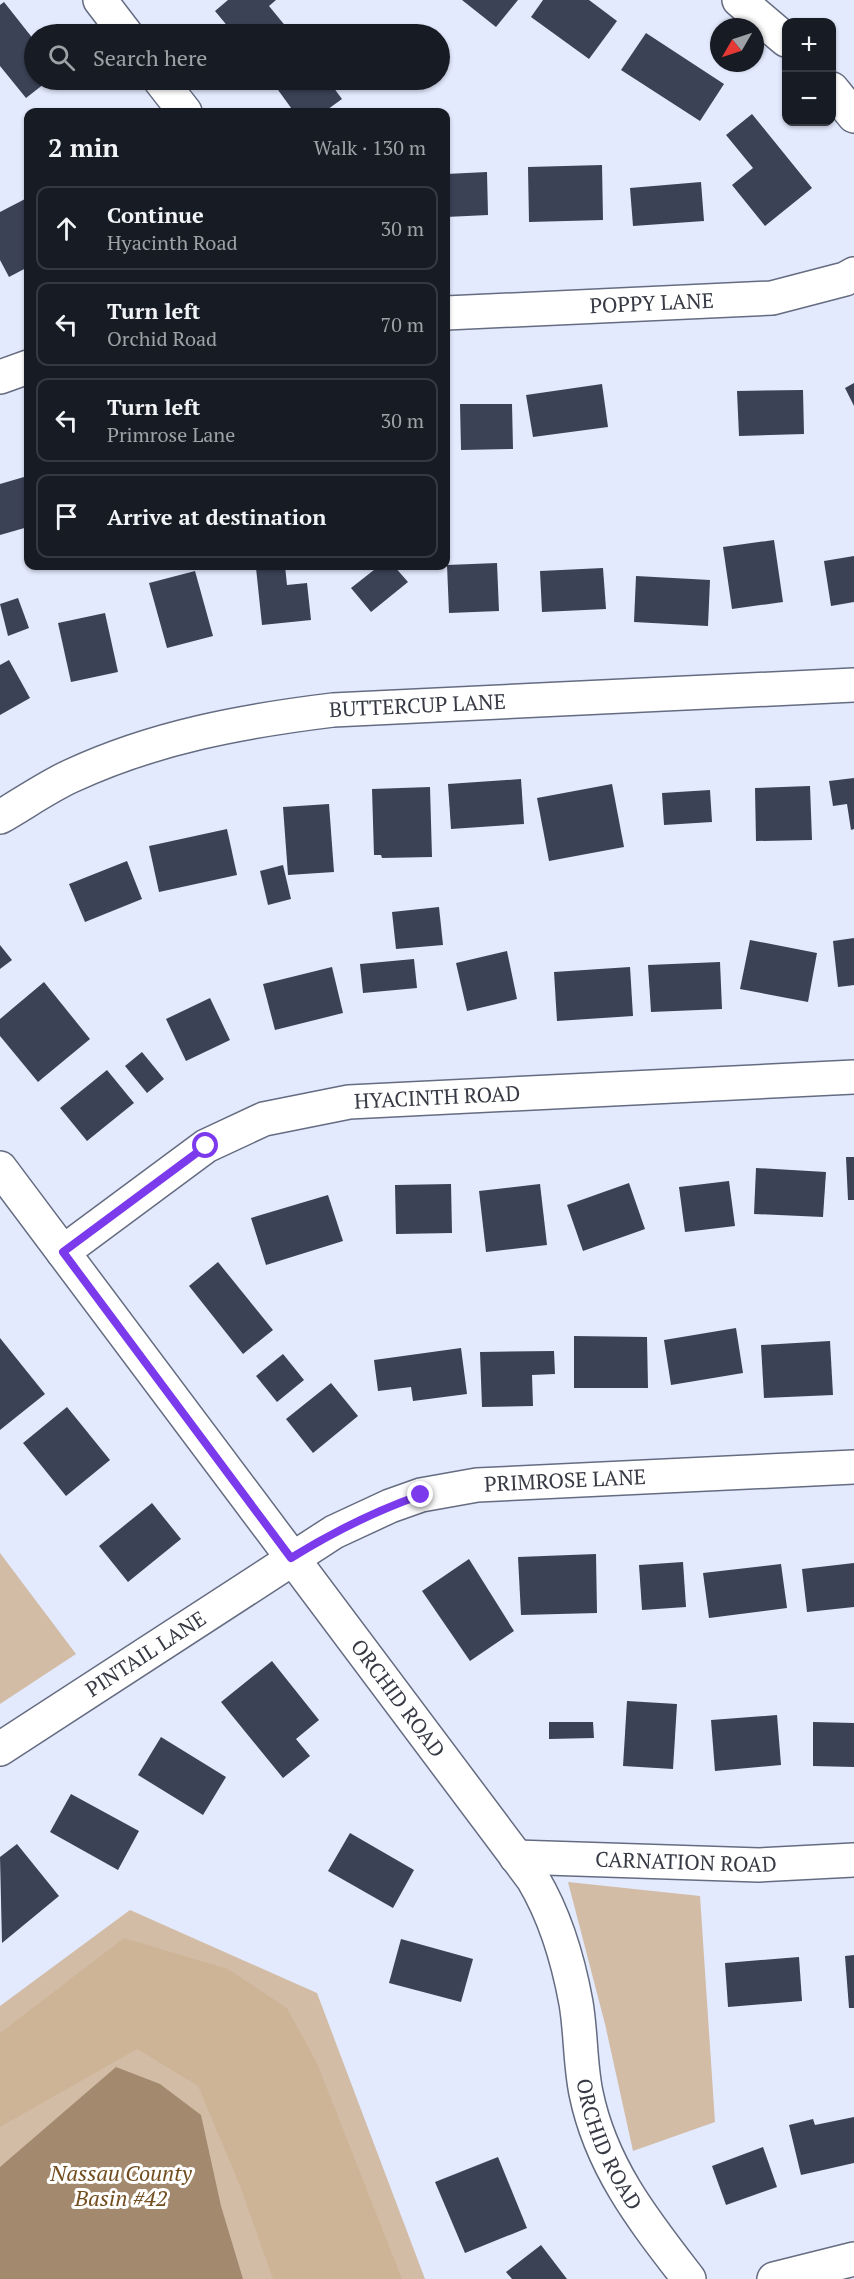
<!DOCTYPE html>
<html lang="en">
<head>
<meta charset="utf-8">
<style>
	body { margin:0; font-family:"PT Serif",serif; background:#20242c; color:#f1f3f6 }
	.controls { position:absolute; right:18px; top:18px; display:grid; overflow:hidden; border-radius:12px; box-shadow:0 2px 4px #0004 }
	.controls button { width:54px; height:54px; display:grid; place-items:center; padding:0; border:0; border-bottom:2px solid #363941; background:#171b24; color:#f1f3f6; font:30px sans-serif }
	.compass { position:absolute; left:710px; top:18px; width:54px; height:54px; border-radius:50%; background:#171b24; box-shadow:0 2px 4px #0004; rotate:231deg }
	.stop { position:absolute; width:18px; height:18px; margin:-14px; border:4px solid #7c3aed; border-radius:50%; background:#fff }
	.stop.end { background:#7c3aed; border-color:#fff; box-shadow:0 2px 6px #0008 }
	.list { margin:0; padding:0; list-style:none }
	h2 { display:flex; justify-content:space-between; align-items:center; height:78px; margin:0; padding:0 24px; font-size:26px }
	h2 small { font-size:20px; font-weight:400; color:#9ea1a6 }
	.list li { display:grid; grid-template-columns:39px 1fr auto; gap:18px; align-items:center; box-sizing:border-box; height:84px; margin:0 12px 12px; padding:0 12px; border:2px solid #363941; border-radius:12px }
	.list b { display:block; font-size:22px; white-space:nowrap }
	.list p { margin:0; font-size:20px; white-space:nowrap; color:#9ea1a6 }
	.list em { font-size:20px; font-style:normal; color:#9ea1a6 }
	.icon { flex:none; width:33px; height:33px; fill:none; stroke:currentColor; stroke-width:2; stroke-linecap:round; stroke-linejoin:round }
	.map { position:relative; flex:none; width:854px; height:2279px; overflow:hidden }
	.search { position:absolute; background:#171b24; box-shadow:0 2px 4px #0004; left:24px; top:24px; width:426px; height:66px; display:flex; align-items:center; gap:15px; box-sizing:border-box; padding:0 21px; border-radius:33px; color:#9ea1a6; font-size:22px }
	.panel { position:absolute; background:#171b24; box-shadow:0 2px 4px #0004; left:24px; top:108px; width:426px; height:462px; border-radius:12px }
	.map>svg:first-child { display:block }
</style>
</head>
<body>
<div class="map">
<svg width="854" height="2279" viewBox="0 0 854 2279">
	<rect width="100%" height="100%" fill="#e3eafd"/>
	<g fill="#d2bca6">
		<polygon points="0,1553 76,1654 0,1704"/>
		<polygon points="568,1882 700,1896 715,2122 633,2151 605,2024"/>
		<polygon points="130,1910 317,1993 425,2279 0,2279 0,2006"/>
	</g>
	<polygon fill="#ceb497" points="124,1938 228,1969 287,2008 317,2063 402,2279 273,2279 240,2186 198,2086 137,2049 0,2127 0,2033"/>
	<polygon fill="#a38a6f" points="116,2067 160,2084 201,2115 221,2206 243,2279 0,2279 0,2167"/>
	<g fill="#3b4255">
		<polygon points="228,0 276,0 269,6 292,34 234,34 215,11"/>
		<polygon points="462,0 518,0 496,27"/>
		<polygon points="543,0 589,0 617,21 589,59 531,17"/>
		<polygon points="4,2 34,40 34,80 49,80 26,98 0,66 0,5"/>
		<polygon points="646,33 724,84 700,121 621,70"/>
		<polygon points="278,80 328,80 342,99 324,112 294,112 273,83"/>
		<polygon points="752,114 812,188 765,226 732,185 753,168 726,135"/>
		<polygon points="602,165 603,220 529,222 528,167"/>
		<polygon points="487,172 488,215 446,217 446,174"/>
		<polygon points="701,182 704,221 633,226 630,188"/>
		<polygon points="27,198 28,267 9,277 0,260 0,212"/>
		<polygon points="854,383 854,406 845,388"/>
		<polygon points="602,384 608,427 533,437 526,395"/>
		<polygon points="803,390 804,434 739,436 737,391"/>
		<polygon points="460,404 512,404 513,449 461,450"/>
		<polygon points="24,477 28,491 28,527 0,535 0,484"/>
		<polygon points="774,540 783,602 732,609 723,547"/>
		<polygon points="854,556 854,602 831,606 824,561"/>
		<polygon points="497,563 499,611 449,613 447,565"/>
		<polygon points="280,566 285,566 287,585 307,583 311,620 262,625 256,568"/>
		<polygon points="379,566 394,566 408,582 371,612 351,588"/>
		<polygon points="603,568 606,609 542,612 540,571"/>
		<polygon points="195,571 213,636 167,648 149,583"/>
		<polygon points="636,576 710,580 708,626 634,622"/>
		<polygon points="18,598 29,628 8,636 0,604"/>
		<polygon points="105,613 118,672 71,682 58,623"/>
		<polygon points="9,660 30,698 0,715 0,665"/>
		<polygon points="854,778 854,829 851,830 847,804 833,806 829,781"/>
		<polygon points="521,779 524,824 451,829 448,784"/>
		<polygon points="612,784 624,847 549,861 537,798"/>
		<polygon points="810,786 812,840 756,841 755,788"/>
		<polygon points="430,787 432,857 382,858 381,855 374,855 372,789"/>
		<polygon points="710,790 712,822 664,825 662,793"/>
		<polygon points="329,804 334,872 288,875 283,807"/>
		<polygon points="227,829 237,875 159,892 149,846"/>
		<polygon points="127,861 142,899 85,922 69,884"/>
		<polygon points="283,865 291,899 268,905 260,871"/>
		<polygon points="439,907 443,945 396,949 392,912"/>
		<polygon points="854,938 854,985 838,987 833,941"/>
		<polygon points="750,940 817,953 808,1002 740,989"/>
		<polygon points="0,945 12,960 0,969"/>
		<polygon points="507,951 517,999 467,1011 456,963"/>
		<polygon points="414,959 417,988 363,993 360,964"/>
		<polygon points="720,962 722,1009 651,1012 648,965"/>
		<polygon points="332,967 343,1013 275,1030 263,984"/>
		<polygon points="630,967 633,1016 557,1021 554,972"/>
		<polygon points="44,982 90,1039 38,1082 0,1036 0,1019"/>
		<polygon points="210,998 230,1040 186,1061 166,1019"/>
		<polygon points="142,1052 164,1079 147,1093 125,1066"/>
		<polygon points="107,1070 134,1103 87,1141 60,1108"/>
		<polygon points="846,1157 854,1157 854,1200 848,1200"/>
		<polygon points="756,1168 826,1172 823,1217 754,1214"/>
		<polygon points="729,1181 735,1226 685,1232 679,1187"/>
		<polygon points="629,1183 645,1229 583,1251 567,1205"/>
		<polygon points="451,1184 452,1233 396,1234 395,1185"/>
		<polygon points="540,1184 547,1245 486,1252 479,1191"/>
		<polygon points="328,1195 343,1241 266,1265 251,1218"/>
		<polygon points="218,1262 273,1330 243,1354 189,1286"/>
		<polygon points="736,1328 743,1373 671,1385 664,1340"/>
		<polygon points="574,1336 647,1337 648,1388 574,1388"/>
		<polygon points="0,1338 45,1394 0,1430"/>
		<polygon points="830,1341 833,1395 764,1398 761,1345"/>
		<polygon points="461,1348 467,1394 413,1401 411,1387 378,1391 374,1360"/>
		<polygon points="554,1351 555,1374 532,1375 533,1406 482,1407 480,1352"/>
		<polygon points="283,1354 304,1380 277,1402 256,1376"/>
		<polygon points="331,1383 358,1416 313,1453 286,1419"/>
		<polygon points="67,1407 110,1460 66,1496 23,1443"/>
		<polygon points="152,1503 181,1539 128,1582 99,1546"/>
		<polygon points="596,1554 597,1613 521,1615 518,1557"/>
		<polygon points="469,1559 514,1631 470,1661 422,1591"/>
		<polygon points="683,1562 686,1607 642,1610 639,1565"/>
		<polygon points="854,1563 854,1607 807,1612 802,1569"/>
		<polygon points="781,1564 787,1608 709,1618 703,1573"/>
		<polygon points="272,1661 319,1720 296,1739 310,1756 283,1778 221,1702"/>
		<polygon points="627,1701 677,1704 673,1769 623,1766"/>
		<polygon points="777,1715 781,1765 715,1771 711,1720"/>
		<polygon points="549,1722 593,1722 594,1738 549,1739"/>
		<polygon points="813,1722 854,1723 854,1767 813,1766"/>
		<polygon points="161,1737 226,1777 203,1815 138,1775"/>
		<polygon points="71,1794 139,1831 118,1870 50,1832"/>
		<polygon points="350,1833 414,1870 393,1908 328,1871"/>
		<polygon points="17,1844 59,1896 2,1943 0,1857"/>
		<polygon points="401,1939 473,1959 461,2002 389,1983"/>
		<polygon points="854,1955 854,2008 849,2008 845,1956"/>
		<polygon points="799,1957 802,2001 728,2007 725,1963"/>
		<polygon points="854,2117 854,2163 801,2175 789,2125 813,2119 815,2125"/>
		<polygon points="763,2147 777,2187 726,2205 712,2166"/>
		<polygon points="498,2157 527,2228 465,2253 435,2182"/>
		<polygon points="541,2245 567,2279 512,2279 506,2272"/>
	</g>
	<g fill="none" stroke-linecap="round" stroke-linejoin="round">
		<g stroke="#656c81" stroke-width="36">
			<g id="street">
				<polyline points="100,0 126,34"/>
				<polyline points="739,0 786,40"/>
				<polyline points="160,80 185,112"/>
				<polyline points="832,89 854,116"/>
				<path id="s1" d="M446 313 772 298 845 279 854 274"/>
				<polyline points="0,377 28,367"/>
				<path id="s2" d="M0 817C23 804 47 787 71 776 155 737 243 721 333 710L854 685"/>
				<path id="s3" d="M0 1168 533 1879C555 1916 568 1959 576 2003 581 2032 580 2064 586 2093 601 2167 644 2221 689 2279"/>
				<path id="s4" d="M63 1252 206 1146 264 1119 349 1102 854 1077"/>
				<path id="s5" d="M0 1749 334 1532 390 1506 421 1495 477 1485 854 1467"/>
				<path id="s6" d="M516 1857 759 1865 854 1860"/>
				<polyline points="774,2279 854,2259"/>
			</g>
		</g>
		<use href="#street" stroke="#fff" stroke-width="33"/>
	</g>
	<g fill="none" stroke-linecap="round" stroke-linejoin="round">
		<path stroke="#7c3aed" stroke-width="8" d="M206 1146 63 1252 291 1558C333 1532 375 1511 421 1495"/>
	</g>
	<g text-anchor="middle" stroke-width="6" stroke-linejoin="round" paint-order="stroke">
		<g font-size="21" fill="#373a44" stroke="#fff">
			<text dy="7" stroke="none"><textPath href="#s1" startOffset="206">POPPY LANE</textPath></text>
			<text dy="7" stroke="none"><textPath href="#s2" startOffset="438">BUTTERCUP LANE</textPath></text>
			<text dy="7" stroke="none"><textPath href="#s4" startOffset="417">HYACINTH ROAD</textPath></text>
			<text dy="7" stroke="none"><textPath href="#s5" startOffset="638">PRIMROSE LANE</textPath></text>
			<text dy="7" stroke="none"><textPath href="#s5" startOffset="174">PINTAIL LANE</textPath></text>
			<text dy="7" stroke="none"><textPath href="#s3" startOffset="663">ORCHID ROAD</textPath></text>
			<text dy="7" stroke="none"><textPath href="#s6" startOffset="170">CARNATION ROAD</textPath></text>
			<text dy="7" stroke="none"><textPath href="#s3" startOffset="1167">ORCHID ROAD</textPath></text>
		</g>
		<g font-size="22" font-style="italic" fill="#734e20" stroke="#fff">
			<text x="121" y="2181">Nassau County<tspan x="121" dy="25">Basin #42</tspan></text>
		</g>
	</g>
</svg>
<div class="controls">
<button>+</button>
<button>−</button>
</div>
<svg class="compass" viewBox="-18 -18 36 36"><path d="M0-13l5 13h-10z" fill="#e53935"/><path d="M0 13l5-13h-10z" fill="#9ea1a6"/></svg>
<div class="stop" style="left:206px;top:1146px"></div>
<div class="stop end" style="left:421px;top:1495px"></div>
<div class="search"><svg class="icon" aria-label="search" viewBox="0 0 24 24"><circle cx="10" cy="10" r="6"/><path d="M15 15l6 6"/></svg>Search here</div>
<section class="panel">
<h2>2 min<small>Walk · 130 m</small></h2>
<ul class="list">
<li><svg class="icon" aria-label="ahead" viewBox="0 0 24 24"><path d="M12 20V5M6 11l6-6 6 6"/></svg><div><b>Continue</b><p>Hyacinth Road</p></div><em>30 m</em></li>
<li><svg class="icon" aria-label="left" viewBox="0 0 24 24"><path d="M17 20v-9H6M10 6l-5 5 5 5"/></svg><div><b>Turn left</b><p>Orchid Road</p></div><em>70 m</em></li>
<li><svg class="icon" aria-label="left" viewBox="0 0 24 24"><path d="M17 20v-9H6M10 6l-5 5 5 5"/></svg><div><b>Turn left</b><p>Primrose Lane</p></div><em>30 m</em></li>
<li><svg class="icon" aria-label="arrive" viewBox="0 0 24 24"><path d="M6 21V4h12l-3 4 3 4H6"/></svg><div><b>Arrive at destination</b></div></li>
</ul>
</section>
</div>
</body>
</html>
